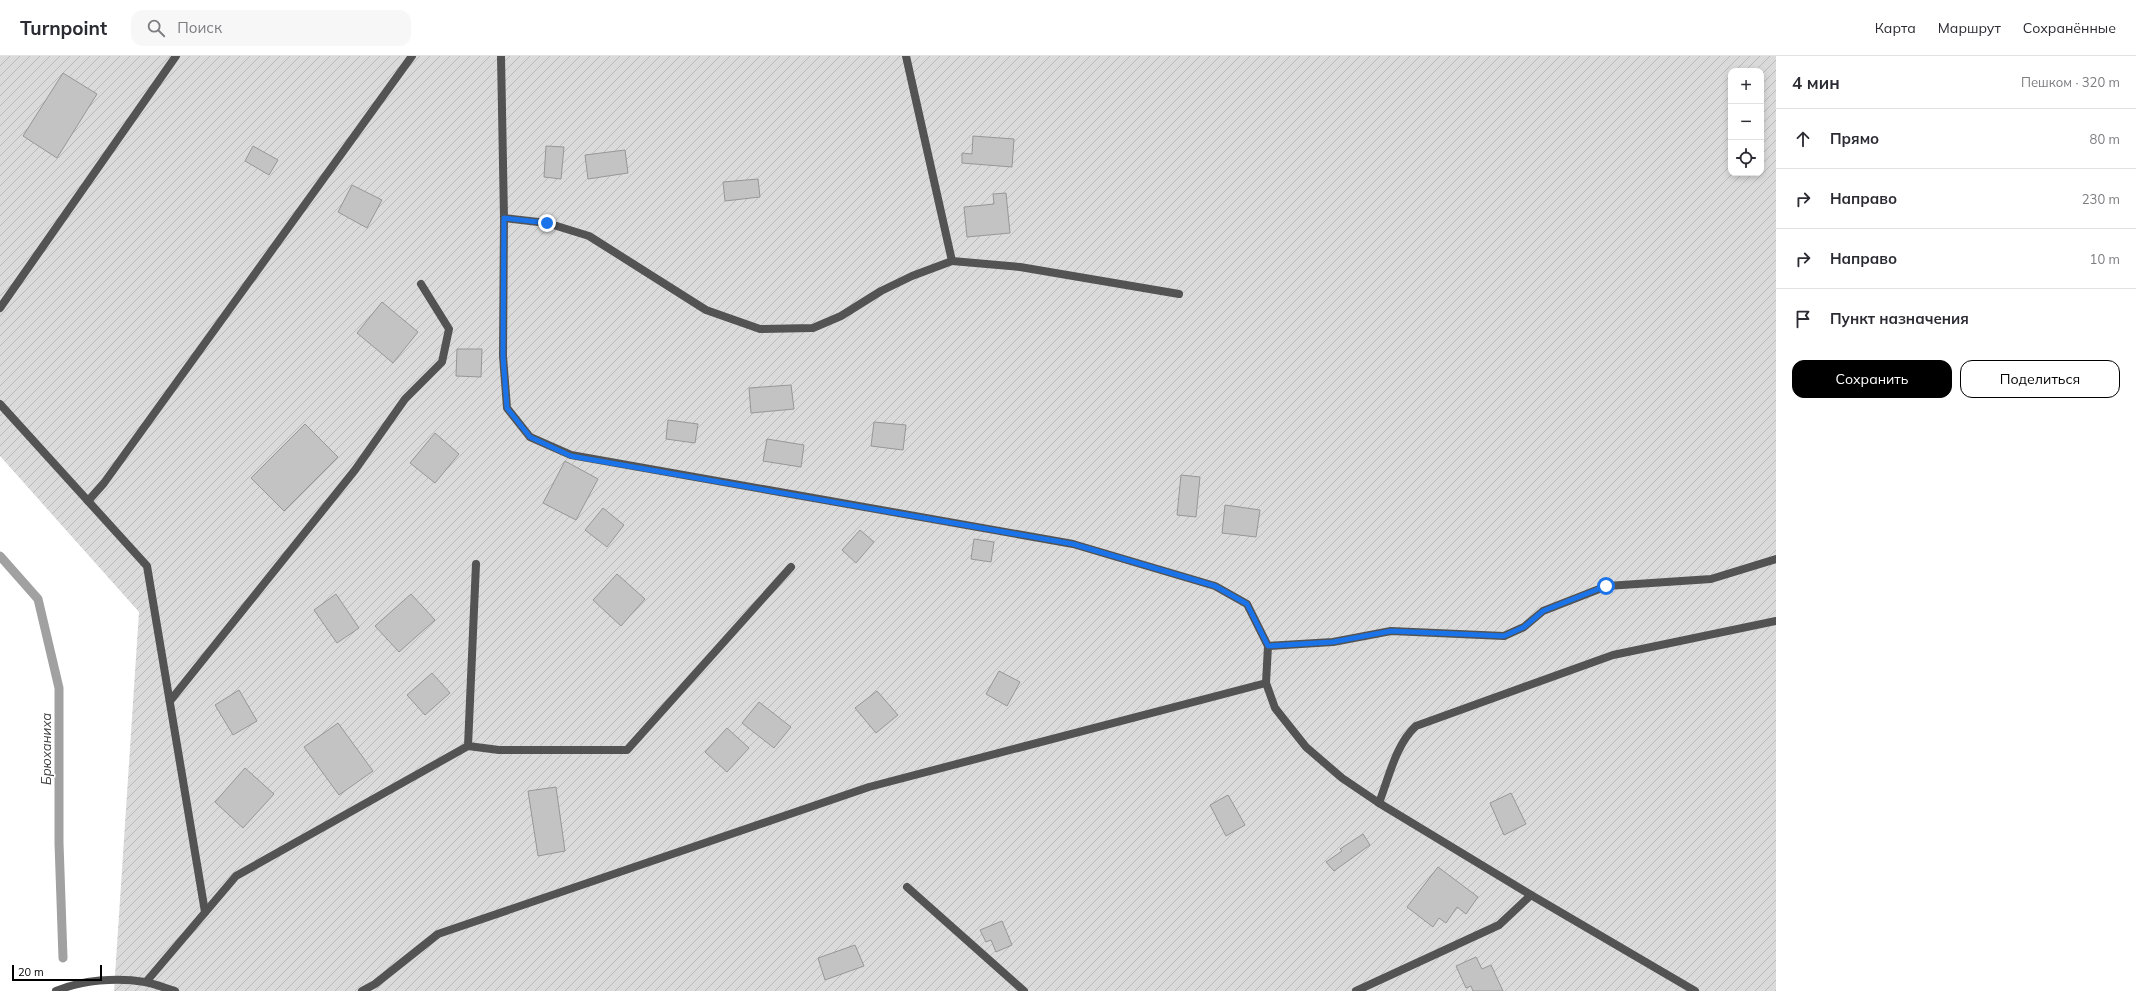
<!DOCTYPE html>
<html lang="ru">
<head>
<meta charset="utf-8">
<style>
	body { margin:0; font-family:Mulish,sans-serif; background:#f7f7f7; color:#2b2b33 }
	.controls { position:absolute; right:12px; top:12px; display:grid; overflow:hidden; border-radius:8px; box-shadow:0 2px 6px #0003 }
	.controls button { width:36px; height:36px; display:grid; place-items:center; padding:0; border:0; border-bottom:1px solid #e1e1e2; background:#fff; color:#2b2b33; font:20px sans-serif }
	.scale { position:absolute; left:12px; bottom:10px; width:90px; box-sizing:border-box; padding-left:4px; border:2px solid #000; border-top:0; font-size:11px; line-height:14px; white-space:nowrap; color:#000; -webkit-text-stroke:3px #fff; paint-order:stroke }
	.stop { position:absolute; width:12px; height:12px; margin:-9px; border:3px solid #1a73e8; border-radius:50%; background:#fff }
	.stop.end { background:#1a73e8; border-color:#fff; box-shadow:0 1px 4px #0008 }
	.list { margin:0; padding:0; list-style:none }
	h2 { display:flex; justify-content:space-between; align-items:center; height:52px; margin:0; padding:0 16px; font-size:17px }
	h2 small { font-size:13px; font-weight:400; color:#7c7c81 }
	.list li { display:grid; grid-template-columns:26px 1fr auto; gap:12px; align-items:center; box-sizing:border-box; height:60px; padding:0 16px; border-top:1px solid #e1e1e2 }
	.list b { display:block; font-size:15px; white-space:nowrap }
	.list em { font-size:13px; font-style:normal; color:#7c7c81 }
	.actions { display:flex; gap:8px; padding:12px 16px }
	.actions a { flex:1; padding:9px 0; border:1px solid #000; border-radius:12px; text-align:center; font-size:14px; color:#000 }
	.actions .main { background:#000; color:#fff }
	.icon { flex:none; width:22px; height:22px; fill:none; stroke:currentColor; stroke-width:2; stroke-linecap:round; stroke-linejoin:round }
	.map { position:relative; flex:none; width:1776px; height:935px; overflow:hidden }
	header { display:flex; align-items:center; gap:24px; box-sizing:border-box; height:56px; padding:0 20px; background:#fff; border-bottom:1px solid #e1e1e2 }
	header strong { font-size:19px }
	nav { display:flex; gap:22px; margin-inline-start:auto; font-size:14px }
	.search { width:280px; height:36px; background:#f7f7f7; display:flex; align-items:center; gap:10px; box-sizing:border-box; padding:0 14px; border-radius:12px; color:#7c7c81; font-size:15px }
	main { display:flex }
	aside { flex:1; background:#fff }
	.map>svg:first-child { display:block }
</style>
</head>
<body>
<header>
<strong>Turnpoint</strong>
<div class="search"><svg class="icon" aria-label="search" viewBox="0 0 24 24"><circle cx="10" cy="10" r="6"/><path d="M15 15l6 6"/></svg>Поиск</div>
<nav><a>Карта</a><a>Маршрут</a><a>Сохранённые</a></nav>
</header>
<main>
<div class="map">
<svg width="1776" height="935" viewBox="0 0 1776 935">
	<defs>
		<pattern id="garden-furrows" width="10" height="10" patternUnits="userSpaceOnUse"><rect width="10" height="10" fill="#dadada"/><path d="M-1 1l2-2M0 10L10 0M9 11l2-2" fill="none" stroke="#b9b9b9"/></pattern>
	</defs>
	<rect width="100%" height="100%" fill="#fff"/>
	<path fill="url(#garden-furrows)" fill-rule="evenodd" d="M0 0H1776V935H114L139 556 0 400ZM1731 15H1761V117H1731Z"/>
	<g fill="none" stroke-linecap="round" stroke-linejoin="round">
		<polyline stroke="#a1a1a1" stroke-width="9" points="0,500 38,543 59,632 59,787 63,902"/>
	</g>
	<g fill="#c3c3c3" stroke="#979797">
		<polygon points="63,17 97,38 57,102 23,80"/>
		<polygon points="973,80 1014,83 1012,111 962,107 962,97 972,98"/>
		<polygon points="253,90 278,104 269,119 245,105"/>
		<polygon points="546,90 564,91 561,123 544,121"/>
		<polygon points="625,94 628,117 588,123 585,99"/>
		<polygon points="758,123 760,141 725,145 723,126"/>
		<polygon points="352,129 382,144 367,172 338,156"/>
		<polygon points="1006,137 1010,177 967,181 964,151 994,148 993,138"/>
		<polygon points="382,246 418,276 393,307 357,277"/>
		<polygon points="457,293 482,293 481,321 456,320"/>
		<polygon points="791,329 794,353 751,357 749,332"/>
		<polygon points="668,364 698,368 695,387 666,383"/>
		<polygon points="874,366 906,369 903,394 871,390"/>
		<polygon points="305,368 338,401 284,455 251,422"/>
		<polygon points="435,377 459,398 435,427 410,407"/>
		<polygon points="767,383 804,389 801,411 763,405"/>
		<polygon points="565,405 598,423 576,464 543,447"/>
		<polygon points="1181,419 1200,421 1196,461 1177,459"/>
		<polygon points="1225,449 1260,454 1256,481 1222,477"/>
		<polygon points="603,452 624,469 607,491 585,474"/>
		<polygon points="860,474 874,486 856,507 842,494"/>
		<polygon points="974,483 994,486 991,506 971,503"/>
		<polygon points="617,518 645,543 621,570 593,544"/>
		<polygon points="336,538 359,572 337,587 314,554"/>
		<polygon points="411,538 435,564 399,596 375,570"/>
		<polygon points="999,615 1020,626 1007,650 986,638"/>
		<polygon points="432,617 450,637 425,659 407,639"/>
		<polygon points="239,634 257,665 233,679 215,649"/>
		<polygon points="877,635 898,659 876,677 855,652"/>
		<polygon points="759,646 791,671 774,692 742,667"/>
		<polygon points="338,667 373,715 339,739 304,691"/>
		<polygon points="727,672 749,692 727,716 705,696"/>
		<polygon points="245,712 274,738 243,772 215,746"/>
		<polygon points="556,731 565,795 538,800 528,735"/>
		<polygon points="1511,737 1526,768 1504,779 1490,747"/>
		<polygon points="1228,739 1245,769 1226,780 1210,749"/>
		<polygon points="1363,778 1370,789 1334,815 1326,806 1342,795 1340,793"/>
		<polygon points="1438,811 1478,841 1466,858 1457,851 1446,867 1439,862 1433,871 1407,851"/>
		<polygon points="1002,865 1012,889 996,896 991,884 986,886 980,874"/>
		<polygon points="855,889 864,910 825,924 818,902"/>
		<polygon points="1476,901 1482,913 1491,909 1503,935 1473,935 1471,930 1466,932 1456,910"/>
	</g>
	<g fill="none" stroke-linecap="round" stroke-linejoin="round">
		<g stroke="#535353" stroke-width="8">
			<polyline points="504,162 547,167 589,180 706,254 760,273 813,272 841,260 881,235 912,220 952,205 906,0"/>
			<polyline points="952,205 1020,211 1179,238"/>
			<polyline points="0,252 176,0"/>
			<polyline points="88,445 104,427 412,0"/>
			<polyline points="476,508 468,690 499,694 627,694 791,511"/>
			<polyline points="1268,590 1333,586 1391,575 1504,580 1524,571 1543,555 1607,530 1711,523 1776,503"/>
			<polyline points="170,645 355,414 405,343 442,306 449,273 421,228"/>
			<path d="M1379 747C1389 721 1396 688 1416 670L1613 599 1776 565"/>
			<polyline points="907,831 1024,935"/>
			<polyline points="1356,935 1499,869 1531,839"/>
		</g>
		<g stroke="#535353" stroke-width="8">
			<polyline points="501,0 504,162 503,300 507,352 530,381 571,399 1073,488 1215,530 1247,548 1268,590 1266,627 1275,652 1306,691 1342,722 1379,747 1531,839 1695,935"/>
			<polyline points="0,348 147,510 205,856"/>
			<polyline points="146,926 236,820 468,690"/>
			<path d="M56 935C82 924 117 921 145 926 155 928 165 932 175 935"/>
			<polyline points="362,935 375,928 438,878 869,731 1266,627"/>
		</g>
	</g>
	<g fill="none" stroke-linecap="round" stroke-linejoin="round">
		<polyline stroke="#1a73e8" stroke-width="5" points="547,167 504,162 503,300 507,352 530,381 571,400 1073,488 1215,530 1247,548 1268,590 1333,586 1391,575 1504,580 1524,571 1543,555 1606,530"/>
	</g>
	<g text-anchor="middle" stroke-width="3" stroke-linejoin="round" paint-order="stroke">
		<g font-size="13" font-style="italic" fill="#424242" stroke="#fff">
			<text transform="translate(46 693) rotate(-90)" y="5">Брюханиха</text>
		</g>
	</g>
</svg>
<div class="controls">
<button>+</button>
<button>−</button>
<button><svg class="icon" aria-label="locate" viewBox="0 0 24 24"><circle cx="12" cy="12" r="6"/><path d="M12 2v4M12 18v4M2 12h4M18 12h4"/></svg></button>
</div>
<div class="scale">20 m</div>
<div class="stop" style="left:1606px;top:530px"></div>
<div class="stop end" style="left:547px;top:167px"></div>
</div>
<aside>
<h2>4 мин<small>Пешком · 320 m</small></h2>
<ul class="list">
<li><svg class="icon" aria-label="ahead" viewBox="0 0 24 24"><path d="M12 20V5M6 11l6-6 6 6"/></svg><div><b>Прямо</b></div><em>80 m</em></li>
<li><svg class="icon" aria-label="right" viewBox="0 0 24 24"><path d="M7 20v-9h11M14 6l5 5-5 5"/></svg><div><b>Направо</b></div><em>230 m</em></li>
<li><svg class="icon" aria-label="right" viewBox="0 0 24 24"><path d="M7 20v-9h11M14 6l5 5-5 5"/></svg><div><b>Направо</b></div><em>10 m</em></li>
<li><svg class="icon" aria-label="arrive" viewBox="0 0 24 24"><path d="M6 21V4h12l-3 4 3 4H6"/></svg><div><b>Пункт назначения</b></div></li>
</ul>
<div class="actions"><a class="main">Сохранить</a><a>Поделиться</a></div>
</aside>
</main>
</body>
</html>
